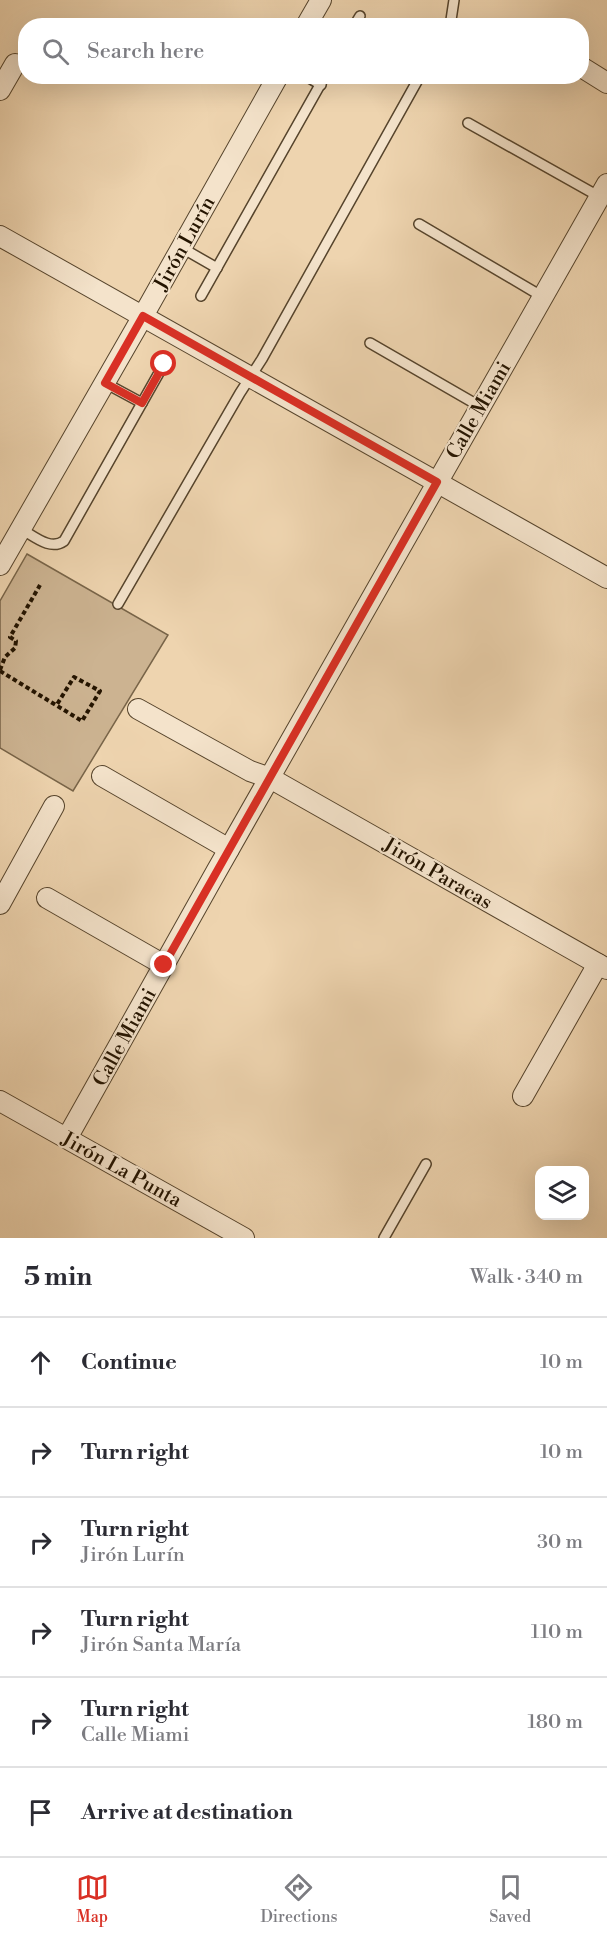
<!DOCTYPE html>
<html lang="en">
<head>
<meta charset="utf-8">
<style>
	body { margin:0; font-family:"Libre Bodoni",serif; background:#f7f7f7; color:#2b2b33 }
	.controls { position:absolute; right:18px; bottom:18px; display:grid; overflow:hidden; border-radius:12px; box-shadow:0 6px 24px #0002 }
	.controls button { width:54px; height:54px; display:grid; place-items:center; padding:0; border:0; border-bottom:2px solid #e1e1e2; background:#fff; color:#2b2b33; font:30px sans-serif }
	.stop { position:absolute; width:18px; height:18px; margin:-14px; border:4px solid #d93025; border-radius:50%; background:#fff }
	.stop.end { background:#d93025; border-color:#fff; box-shadow:0 2px 6px #0008 }
	.list { margin:0; padding:0; list-style:none }
	h2 { display:flex; justify-content:space-between; align-items:center; height:78px; margin:0; padding:0 24px; font-size:26px }
	h2 small { font-size:20px; font-weight:400; color:#7c7c81 }
	.list li { display:grid; grid-template-columns:39px 1fr auto; gap:18px; align-items:center; box-sizing:border-box; height:90px; padding:0 24px; border-top:2px solid #e1e1e2 }
	.list b { display:block; font-size:22px; white-space:nowrap }
	.list p { margin:0; font-size:20px; white-space:nowrap; color:#7c7c81 }
	.list em { font-size:20px; font-style:normal; color:#7c7c81 }
	.icon { flex:none; width:33px; height:33px; fill:none; stroke:currentColor; stroke-width:2; stroke-linecap:round; stroke-linejoin:round }
	.map { position:relative; flex:none; width:607px; height:1238px; overflow:hidden }
	.search { position:absolute; background:#fff; box-shadow:0 6px 24px #0002; left:18px; right:18px; top:18px; height:66px; display:flex; align-items:center; gap:15px; box-sizing:border-box; padding:0 21px; border-radius:24px; color:#7c7c81; font-size:22px }
	.sheet { height:618px; background:#fff }
	nav { display:flex; justify-content:space-around; align-items:center; box-sizing:border-box; height:84px; border-top:2px solid #e1e1e2; background:#fff; font-size:16px; color:#7c7c81 }
	nav a { display:grid; justify-items:center; gap:3px }
	nav .on { color:#d93025 }
	.map>svg:first-child { display:block }
</style>
</head>
<body>
<div class="map">
<svg width="607" height="1238" viewBox="0 0 607 1238">
	<rect width="100%" height="100%" fill="#eed4af"/>
	<filter id="stains"><feTurbulence type="fractalNoise" baseFrequency=".00333" numOctaves="4"/><feColorMatrix values="0 0 0 0 .2 0 0 0 0 .09 0 0 0 0 .02 0 0 0 .5 -.17"/></filter>
	<radialGradient id="worn" r=".72"><stop offset=".6" stop-color="#630" stop-opacity="0"/><stop offset="1" stop-color="#630" stop-opacity=".3"/></radialGradient>
	<polygon fill="#ccb391" stroke="#786448" stroke-width="1.5" points="27,554 168,635 73,791 0,748 0,601"/>
	<g fill="none" stroke-linecap="round" stroke-linejoin="round">
		<g stroke="#56442c" stroke-width="12">
			<g id="service">
				<polyline points="354,26 360,16"/>
				<polyline points="448,26 451,20 454,0"/>
				<polyline points="306,76 321,85"/>
				<polyline points="468,123 600,197"/>
				<polyline points="419,224 543,297"/>
				<polyline points="182,248 217,268"/>
				<polyline points="201,296 325,76"/>
				<polyline points="370,343 481,407"/>
				<polyline points="105,383 142,403"/>
				<path d="M21 529C34 536 50 551 64 541L164 364"/>
				<polyline points="118,604 240,393 262,359 420,76"/>
				<polyline points="384,1238 426,1164"/>
			</g>
		</g>
		<g stroke="#56442c" stroke-width="22">
			<g id="minor">
				<polyline points="306,26 321,0"/>
				<polyline points="583,68 607,83"/>
				<polyline points="0,90 15,64"/>
				<polyline points="0,236 607,578"/>
				<polyline points="0,565 143,316 278,76"/>
				<polyline points="138,709 250,771 270,778 607,969"/>
				<polyline points="102,776 229,849"/>
				<polyline points="47,898 164,965"/>
				<polyline points="0,904 54,806"/>
				<polyline points="523,1096 598,964"/>
				<polyline points="0,1101 244,1238"/>
				<polyline points="67,1138 216,872 607,184"/>
			</g>
		</g>
		<g stroke="#241400" stroke-width="4" stroke-dasharray="4.5 3" stroke-linecap="butt">
			<polyline points="0,670 5,657 15,648 16,641 10,637 40,585"/>
			<polyline points="0,671 82,721 100,691 74,677 56,706"/>
		</g>
		<use href="#service" stroke="#f4e3cb" stroke-width="9"/>
		<use href="#minor" stroke="#f4e3cb" stroke-width="20"/>
	</g>
	<g fill="none" stroke-linecap="round" stroke-linejoin="round">
		<polyline stroke="#d93025" stroke-width="8" points="164,364 142,403 105,383 143,316 437,482 164,965"/>
	</g>
	<g text-anchor="middle" stroke-width="4.5" stroke-linejoin="round" paint-order="stroke">
		<g font-size="20" fill="#241400" stroke="#f4e3cb">
			<text transform="translate(184 243) rotate(-61)" y="7">Jirón Lurín</text>
			<text transform="translate(478 410) rotate(-60)" y="7">Calle Miami</text>
			<text transform="translate(438 873) rotate(30)" y="7">Jirón Paracas</text>
			<text transform="translate(124 1037) rotate(-61)" y="7">Calle Miami</text>
			<text transform="translate(122 1169) rotate(29)" y="7">Jirón La Punta</text>
		</g>
	</g>
	<rect width="100%" height="100%" filter="url(#stains)"/>
	<rect width="100%" height="100%" fill="url(#worn)"/>
</svg>
<div class="controls">
<button><svg class="icon" aria-label="layers" viewBox="0 0 24 24"><path d="M12 4l9 5-9 5-9-5zM3 14l9 5 9-5"/></svg></button>
</div>
<div class="stop" style="left:164px;top:364px"></div>
<div class="stop end" style="left:164px;top:965px"></div>
<div class="search"><svg class="icon" aria-label="search" viewBox="0 0 24 24"><circle cx="10" cy="10" r="6"/><path d="M15 15l6 6"/></svg>Search here</div>
</div>
<section class="sheet">
<h2>5 min<small>Walk · 340 m</small></h2>
<ul class="list">
<li><svg class="icon" aria-label="ahead" viewBox="0 0 24 24"><path d="M12 20V5M6 11l6-6 6 6"/></svg><div><b>Continue</b></div><em>10 m</em></li>
<li><svg class="icon" aria-label="right" viewBox="0 0 24 24"><path d="M7 20v-9h11M14 6l5 5-5 5"/></svg><div><b>Turn right</b></div><em>10 m</em></li>
<li><svg class="icon" aria-label="right" viewBox="0 0 24 24"><path d="M7 20v-9h11M14 6l5 5-5 5"/></svg><div><b>Turn right</b><p>Jirón Lurín</p></div><em>30 m</em></li>
<li><svg class="icon" aria-label="right" viewBox="0 0 24 24"><path d="M7 20v-9h11M14 6l5 5-5 5"/></svg><div><b>Turn right</b><p>Jirón Santa María</p></div><em>110 m</em></li>
<li><svg class="icon" aria-label="right" viewBox="0 0 24 24"><path d="M7 20v-9h11M14 6l5 5-5 5"/></svg><div><b>Turn right</b><p>Calle Miami</p></div><em>180 m</em></li>
<li><svg class="icon" aria-label="arrive" viewBox="0 0 24 24"><path d="M6 21V4h12l-3 4 3 4H6"/></svg><div><b>Arrive at destination</b></div></li>
</ul>
</section>
<nav>
<a class="on"><svg class="icon" aria-label="map" viewBox="0 0 24 24"><path d="M3 6l6-2 6 2 6-2v14l-6 2-6-2-6 2zM9 4v14M15 6v14"/></svg>Map</a>
<a><svg class="icon" aria-label="directions" viewBox="0 0 24 24"><path d="M12 3l9 9-9 9-9-9zM9 14v-3h6M13 9l2 2-2 2"/></svg>Directions</a>
<a><svg class="icon" aria-label="saved" viewBox="0 0 24 24"><path d="M7 4h10v16l-5-4-5 4z"/></svg>Saved</a>
</nav>
</body>
</html>
